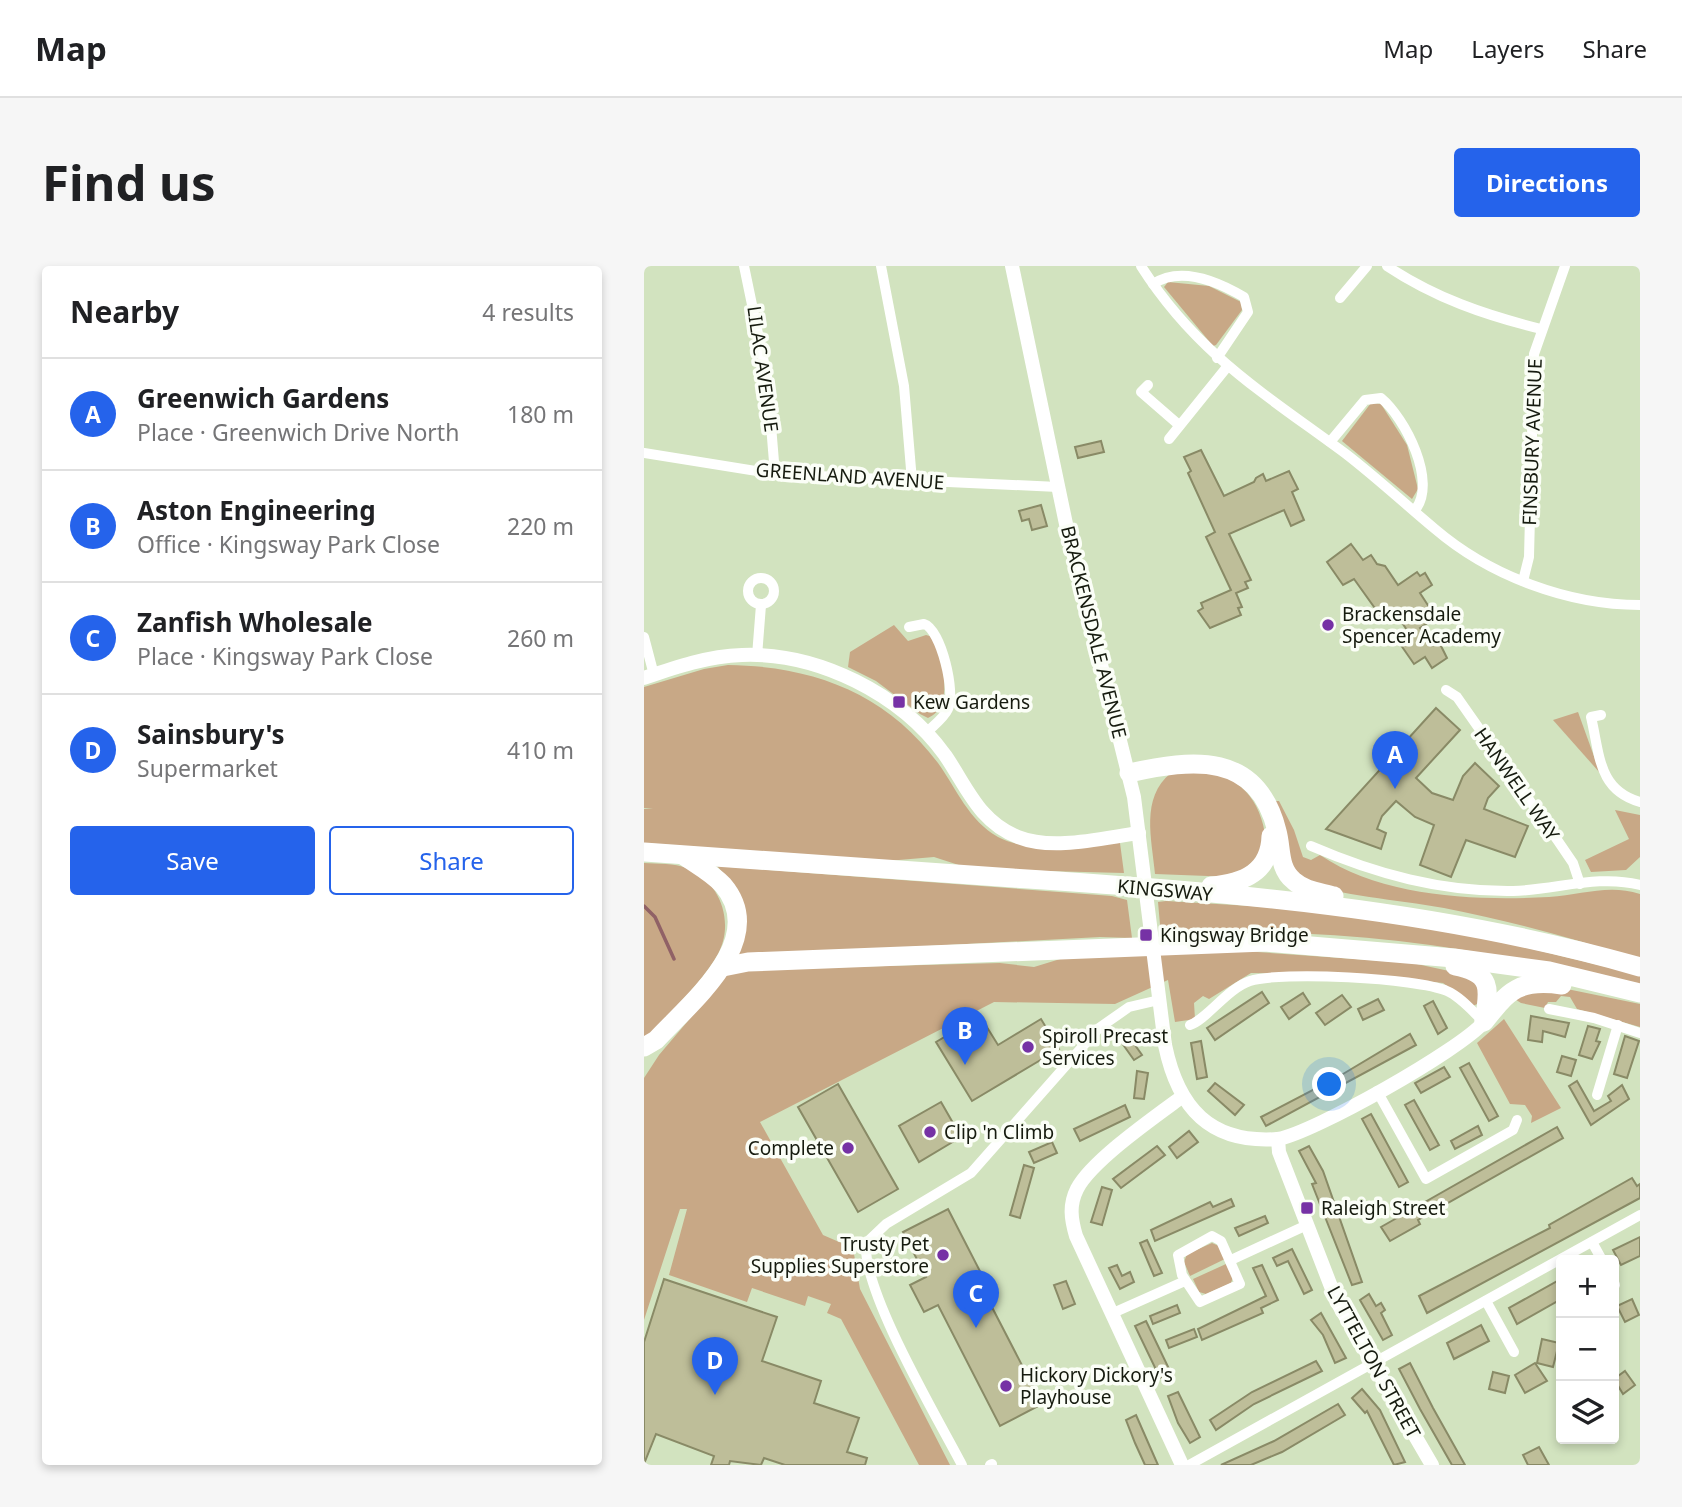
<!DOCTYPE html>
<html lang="en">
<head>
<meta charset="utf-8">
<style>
	body { margin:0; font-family:"Noto Sans",sans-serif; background:#f6f6f6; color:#202124 }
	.controls { position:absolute; right:21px; bottom:21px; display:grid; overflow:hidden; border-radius:7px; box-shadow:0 4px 10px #0003 }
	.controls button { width:63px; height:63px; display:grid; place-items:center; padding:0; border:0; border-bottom:2px solid #e0e0e0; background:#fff; color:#202124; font:35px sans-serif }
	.you { position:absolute; left:686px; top:819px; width:24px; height:24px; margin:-18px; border:5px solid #fff; border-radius:50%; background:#1a73e8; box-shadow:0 0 0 10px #1a73e833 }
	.badge { display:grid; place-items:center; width:46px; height:46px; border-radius:50%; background:#2563eb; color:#fff; font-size:23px; font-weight:700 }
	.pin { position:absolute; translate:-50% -58px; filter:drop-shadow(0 2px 4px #0008) }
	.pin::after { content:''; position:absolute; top:37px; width:24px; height:21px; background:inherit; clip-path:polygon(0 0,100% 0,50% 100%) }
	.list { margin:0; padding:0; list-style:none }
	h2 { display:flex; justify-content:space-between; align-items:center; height:91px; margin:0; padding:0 28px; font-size:30px }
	h2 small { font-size:23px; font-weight:400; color:#757577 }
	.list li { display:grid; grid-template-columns:46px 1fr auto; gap:21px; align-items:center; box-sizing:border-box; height:112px; padding:0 28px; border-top:2px solid #e0e0e0 }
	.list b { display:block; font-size:26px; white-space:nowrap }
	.list p { margin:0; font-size:23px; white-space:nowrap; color:#757577 }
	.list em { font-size:23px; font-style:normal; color:#757577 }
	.actions { display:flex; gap:14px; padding:21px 28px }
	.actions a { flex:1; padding:16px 0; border:2px solid #2563eb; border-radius:7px; text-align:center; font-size:24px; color:#2563eb }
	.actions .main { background:#2563eb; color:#fff }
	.icon { flex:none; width:38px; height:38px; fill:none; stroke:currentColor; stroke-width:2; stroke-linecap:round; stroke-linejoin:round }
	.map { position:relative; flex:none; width:996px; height:1199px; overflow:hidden; border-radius:7px }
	header { display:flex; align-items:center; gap:42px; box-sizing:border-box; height:98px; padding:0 35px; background:#fff; border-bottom:2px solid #e0e0e0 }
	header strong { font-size:33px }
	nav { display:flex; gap:38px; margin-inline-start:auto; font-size:24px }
	.intro { display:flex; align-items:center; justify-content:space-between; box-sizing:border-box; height:168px; padding:0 42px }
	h1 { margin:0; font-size:49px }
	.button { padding:18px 32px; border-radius:7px; background:#2563eb; color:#fff; font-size:24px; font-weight:700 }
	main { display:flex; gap:42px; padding:0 42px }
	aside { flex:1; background:#fff; border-radius:7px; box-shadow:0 4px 10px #0003 }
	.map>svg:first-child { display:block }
</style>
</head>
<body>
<header>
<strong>Map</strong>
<nav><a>Map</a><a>Layers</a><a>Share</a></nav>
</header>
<div class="intro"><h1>Find us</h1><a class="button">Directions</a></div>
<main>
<aside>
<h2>Nearby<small>4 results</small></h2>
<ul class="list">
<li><span class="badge">A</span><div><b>Greenwich Gardens</b><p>Place · Greenwich Drive North</p></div><em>180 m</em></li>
<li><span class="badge">B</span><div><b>Aston Engineering</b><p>Office · Kingsway Park Close</p></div><em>220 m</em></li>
<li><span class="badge">C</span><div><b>Zanfish Wholesale</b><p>Place · Kingsway Park Close</p></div><em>260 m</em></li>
<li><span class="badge">D</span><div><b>Sainsbury's</b><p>Supermarket</p></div><em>410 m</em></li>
</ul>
<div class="actions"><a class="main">Save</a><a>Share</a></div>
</aside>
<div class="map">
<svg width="996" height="1199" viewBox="0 0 996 1199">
	<rect width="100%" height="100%" fill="#d2e3bf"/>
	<g fill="#c8a886">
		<polygon points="524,16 565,20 597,36 598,44 572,79 569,80 520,21"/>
		<polygon points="727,137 737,138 763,179 774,223 768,233 698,175"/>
		<path d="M250 359 264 375 282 369 289 371C299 394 311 441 284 452L276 448 232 415 204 401 206 386Z"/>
		<path d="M84 399C169 400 242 427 294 497 312 522 325 555 354 571 389 590 438 572 476 577L480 607 327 603 290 591 243 595 0 577V543L9 542H0V421L60 403Z"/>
		<polygon points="934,446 956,507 909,454"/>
		<path d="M527 507C540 507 554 505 566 507 605 512 623 550 622 585L590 611 511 608C508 573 496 532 527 507Z"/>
		<path d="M628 535H635L650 564 659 591 667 594 676 589C738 631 831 635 905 631 938 629 964 618 996 628V694C932 673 866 655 800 642 751 633 699 631 653 614Z"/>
		<polygon points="971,544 996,549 996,591 982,604 947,606 941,594 985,573"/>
		<path d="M0 597C14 598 30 597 43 602 76 615 91 656 74 688 59 715 32 740 12 763L0 772Z"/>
		<polygon points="73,600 468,630 483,634 488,672 456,671 93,690 84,613"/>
		<path d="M522 635 642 642 797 661 996 709V720C834 681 684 657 517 670L514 636Z"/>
		<polygon points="599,685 768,697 833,711 837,736 829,740 799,717 709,708 607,707 565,733 559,730 550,737 551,753 531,756 524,714 471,738 350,736 116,856 179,969 209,982 216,1023 306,1199 275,1199 197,1053 183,1047 187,1038 164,1030 161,1040 108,1022 103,1036 25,1009 43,943 36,943 0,1054 0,812 15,789 83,709 93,704 356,697 390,701 426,690"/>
		<polygon points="923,723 996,738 996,761 933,743 926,731 917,730 912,736 904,736 901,742 877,737 866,730"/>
		<polygon points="860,753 917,842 887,857 888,850 881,839 866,838 833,777"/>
		<polygon points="568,977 575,980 581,993 546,1010 540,996 543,988"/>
		<polygon points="582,998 589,1011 587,1017 562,1028 555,1026 549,1013"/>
	</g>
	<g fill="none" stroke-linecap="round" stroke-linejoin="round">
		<polyline stroke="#906166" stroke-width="3.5" points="0,640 11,651 30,693"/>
	</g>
	<g fill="#bebe99" stroke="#898a66" stroke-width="2">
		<polygon points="457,175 460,186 434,192 431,181"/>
		<polygon points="557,184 580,230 610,216 612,212 619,208 622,215 645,205 654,223 648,226 660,254 647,260 640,244 585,268 607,314 601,316 604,322 592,327 598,341 594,342 597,349 566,362 554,345 559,342 557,337 587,324 562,271 571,266 544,207 547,205 540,191"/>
		<polygon points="397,239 403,260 388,264 385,253 378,255 375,245"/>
		<polygon points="707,278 719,294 727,289 733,298 741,300 754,319 773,306 776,310 781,307 788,319 776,327 789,347 785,349 788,354 776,362 788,380 795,376 803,392 788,402 781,391 770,398 752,372 763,364 749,344 738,352 710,313 699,319 683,296"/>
		<polygon points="792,442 816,464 772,512 788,527 809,534 819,510 831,497 855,520 844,532 840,543 884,560 871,591 822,574 807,611 776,599 790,559 771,551 752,535 738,550 733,563 742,567 737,583 682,563"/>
		<polygon points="618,726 625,737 571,774 563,762"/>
		<polygon points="659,727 666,738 645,753 637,741"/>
		<polygon points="698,729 707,741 681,759 672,747"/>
		<polygon points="734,733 740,744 719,754 714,743"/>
		<polygon points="789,735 803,762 794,768 780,740"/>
		<polygon points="336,750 354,779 397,753 415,783 328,835 292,776"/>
		<polygon points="887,750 925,757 921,771 899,765 898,776 884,774"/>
		<polygon points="944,760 956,763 952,775 956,776 948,793 935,789"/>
		<polygon points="481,765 498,789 490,794 473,770"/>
		<polygon points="766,768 772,779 622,860 617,851 694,811"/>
		<polygon points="981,770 995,775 983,812 970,808"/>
		<polygon points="557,775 563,811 553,813 547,777"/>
		<polygon points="918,790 932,794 927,810 913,806"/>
		<polygon points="825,797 854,850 845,855 816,802"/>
		<polygon points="800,801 806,811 777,827 771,817"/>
		<polygon points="493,805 504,807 500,833 490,832"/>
		<polygon points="933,815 950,845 967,835 964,830 978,819 985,833 947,859 925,820"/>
		<polygon points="571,817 600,839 591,849 564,825"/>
		<polygon points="194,818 254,923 214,946 154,841"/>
		<polygon points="770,834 795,879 786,884 761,839"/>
		<polygon points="297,836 317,871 275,896 255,860"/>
		<polygon points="481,839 486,851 436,875 430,863"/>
		<polygon points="727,848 764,916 755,921 718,853"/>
		<polygon points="834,860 838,869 811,883 807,875"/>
		<polygon points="913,861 919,872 774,954 776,958 746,975 737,961"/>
		<polygon points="545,865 554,876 533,892 525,881"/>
		<polygon points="408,876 413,887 390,897 385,886"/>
		<polygon points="513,880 521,889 477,922 469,913"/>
		<polygon points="665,880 679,905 718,1016 708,1019 668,918 672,917 655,885"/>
		<polygon points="380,899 390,902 376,952 366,949"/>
		<polygon points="988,912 993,920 996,918 996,932 783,1047 775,1030 906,962 905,959"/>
		<polygon points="458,921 468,924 458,959 447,956"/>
		<polygon points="587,933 590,940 511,975 507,964 566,936 569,941"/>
		<polygon points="304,943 341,1015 336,1018 398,1138 356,1160 294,1039 280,1046 266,1019 282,1011 259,966"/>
		<polygon points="621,950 624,957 595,970 591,962"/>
		<polygon points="996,971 996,990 977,999 969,984"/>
		<polygon points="503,974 518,1007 510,1010 496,977"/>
		<polygon points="648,983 668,1024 660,1028 644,995 633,1000 629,992"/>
		<polygon points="473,999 478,1010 486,1006 490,1016 476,1023 465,1002"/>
		<polygon points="618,999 634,1034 617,1042 619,1047 558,1074 554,1063 622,1030 609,1002"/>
		<polygon points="20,1013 133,1051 118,1095 177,1115 170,1137 215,1152 203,1186 223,1192 221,1199 141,1199 120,1192 117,1199 86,1195 85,1199 67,1199 70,1190 12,1168 0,1198 0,1076"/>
		<polygon points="917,1013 917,1041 914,1035 873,1058 865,1042"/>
		<polygon points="422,1015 431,1038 419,1043 410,1019"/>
		<polygon points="725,1028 732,1040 737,1037 741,1044 737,1047 748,1069 739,1074 716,1034"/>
		<polygon points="988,1033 995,1049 981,1056 973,1040"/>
		<polygon points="533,1039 536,1047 509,1058 506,1050"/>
		<polygon points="677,1047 702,1092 691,1097 679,1069 667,1054"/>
		<polygon points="502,1055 527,1107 516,1112 491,1060"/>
		<polygon points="837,1059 845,1075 810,1093 803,1077"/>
		<polygon points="550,1063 553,1071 525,1082 522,1074"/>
		<polygon points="898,1073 915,1077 909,1101 893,1097"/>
		<polygon points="672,1095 678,1105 610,1138 572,1164 566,1154 608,1126"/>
		<polygon points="766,1097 789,1142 821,1199 808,1199 776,1143 755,1103"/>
		<polygon points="891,1097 903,1115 881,1127 871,1109"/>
		<polygon points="981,1105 991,1119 979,1128 970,1113"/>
		<polygon points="849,1106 865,1110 861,1127 845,1123"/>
		<polygon points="718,1123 736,1144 761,1196 750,1199 723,1145 721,1147 708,1132"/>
		<polygon points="534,1126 556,1171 546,1177 534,1157 524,1130"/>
		<polygon points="694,1138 701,1149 638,1186 607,1199 577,1199 630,1175"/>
		<polygon points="492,1149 510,1190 514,1199 501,1199 491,1177 482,1154"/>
		<polygon points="895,1181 905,1199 884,1199 879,1189"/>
	</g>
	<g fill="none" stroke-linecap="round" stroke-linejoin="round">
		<g stroke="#fff" stroke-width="10">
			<polyline points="100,0 123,111 131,208"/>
			<polyline points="237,0 260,120 268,215"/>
			<path d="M497 0C553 88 621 128 702 188 733 212 761 238 791 263 846 310 924 339 996 339"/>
			<path d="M743 0C791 32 841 49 897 63"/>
			<path d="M509 18C536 0 573 15 600 31L604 46 573 92"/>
			<polyline points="696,32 723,0"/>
			<polyline points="504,119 497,126 535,159"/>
			<polyline points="525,173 583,101"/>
			<path d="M686 176 721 134 737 132C761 152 794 216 771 244"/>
			<polyline points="0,187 131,208 414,221"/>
			<circle cx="117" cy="325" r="13"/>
			<polyline points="879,315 885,291 890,88 921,0"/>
			<path d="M265 361 280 358C297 363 312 427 304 443 300 452 289 460 282 467"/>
			<polyline points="0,371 10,409"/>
			<polyline points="113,390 117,339"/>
			<polyline points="802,424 813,431 914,575 929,597 936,618"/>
			<path d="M957 449 947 451C956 489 954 524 996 536"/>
			<path d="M667 580C732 608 797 626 869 625 912 624 954 608 996 619"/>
			<polyline points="905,743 950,752 996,767"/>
			<path d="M546 759C562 754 584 722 606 715 636 705 773 712 803 725 817 731 829 746 840 756"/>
			<polyline points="733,825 782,913 869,864 873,854"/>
			<polyline points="953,829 974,759"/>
			<polygon points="568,970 577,975 596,1018 556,1036 538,1009 534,989"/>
			<polyline points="948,976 958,994"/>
			<polyline points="587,994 663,959"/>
			<polyline points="970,1016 971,1019"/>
			<polyline points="842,1035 870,1086"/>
			<polyline points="469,1047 541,1015"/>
			<path d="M318 1199C293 1151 218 1025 222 977L242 958 327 907 455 762 485 741 515 734"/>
			<polyline points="346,1199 348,1198"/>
			<polyline points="545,1199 996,949"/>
		</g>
		<g stroke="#fff" stroke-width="14">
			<path d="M368 0 422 258 490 531 521 779C534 842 566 878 634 873L635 886 693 1036 788 1199"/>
			<path d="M0 412C32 401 64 390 98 389 174 386 257 428 301 489 323 521 335 556 374 571 409 585 458 572 495 567"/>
			<path d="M634 873C671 866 816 784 840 756"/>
			<path d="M538 1199 432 970C427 953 425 939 433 923 447 895 512 850 539 830"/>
		</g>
		<g stroke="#fff" stroke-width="19">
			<path d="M485 507C549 493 613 485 633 565 638 583 634 602 650 615 661 625 676 626 690 630"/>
			<path d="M0 586C123 595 246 604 369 612 581 626 791 642 996 701"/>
			<path d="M567 620C600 617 626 606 627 570"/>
			<path d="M811 700C848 707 846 722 840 755"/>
			<polyline points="79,701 104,696 621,676 810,692 905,705 996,727"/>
			<path d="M840 756C865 724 875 713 918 719"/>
			<path d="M0 781 12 774C46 737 126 674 79 619 68 607 53 599 40 590"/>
		</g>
	</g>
	<g fill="#7632a5" stroke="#fbfef7" stroke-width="2.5">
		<circle cx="684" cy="359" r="7"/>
		<rect x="248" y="429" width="14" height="14" rx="3.5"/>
		<rect x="495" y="662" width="14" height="14" rx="3.5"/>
		<circle cx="384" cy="781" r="7"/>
		<circle cx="286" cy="866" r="7"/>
		<circle cx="204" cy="882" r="7"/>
		<rect x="656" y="935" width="14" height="14" rx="3.5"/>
		<circle cx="299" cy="989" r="7"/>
		<circle cx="362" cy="1120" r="7"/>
	</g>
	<g text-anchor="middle" stroke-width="7" stroke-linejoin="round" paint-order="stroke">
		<g font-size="19" fill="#161b0f" stroke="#fbfef7">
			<text transform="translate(119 103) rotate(82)" y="7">LILAC AVENUE</text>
			<text transform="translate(888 176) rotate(-88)" y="7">FINSBURY AVENUE</text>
			<text transform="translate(206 210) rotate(4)" y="7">GREENLAND AVENUE</text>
			<text transform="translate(450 366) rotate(76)" y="7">BRACKENSDALE AVENUE</text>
			<text transform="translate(873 518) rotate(55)" y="7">HANWELL WAY</text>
			<text transform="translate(521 624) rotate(5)" y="7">KINGSWAY</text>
			<text transform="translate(730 1096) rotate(61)" y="7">LYTTELTON STREET</text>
		</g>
		<g font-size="19" fill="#161b0f" stroke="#fbfef7" text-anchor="start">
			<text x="698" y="355">Brackensdale<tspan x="698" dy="22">Spencer Academy</tspan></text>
			<text x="269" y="443">Kew Gardens</text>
			<text x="516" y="676">Kingsway Bridge</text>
			<text x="398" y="777">Spiroll Precast<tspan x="398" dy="22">Services</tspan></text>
			<text x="300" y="873">Clip 'n Climb</text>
			<text x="190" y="889" text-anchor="end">Complete</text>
			<text x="677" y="949">Raleigh Street</text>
			<text x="285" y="985" text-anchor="end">Trusty Pet<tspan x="285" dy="22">Supplies Superstore</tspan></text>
			<text x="376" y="1116">Hickory Dickory's<tspan x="376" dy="22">Playhouse</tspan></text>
		</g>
	</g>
</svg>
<div class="controls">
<button>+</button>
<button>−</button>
<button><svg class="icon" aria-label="layers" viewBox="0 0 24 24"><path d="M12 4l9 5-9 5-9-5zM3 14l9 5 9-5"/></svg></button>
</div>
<div class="you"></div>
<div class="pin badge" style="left:751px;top:523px">A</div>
<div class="pin badge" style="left:321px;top:799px">B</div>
<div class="pin badge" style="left:332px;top:1062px">C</div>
<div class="pin badge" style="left:71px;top:1129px">D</div>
</div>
</main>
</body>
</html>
